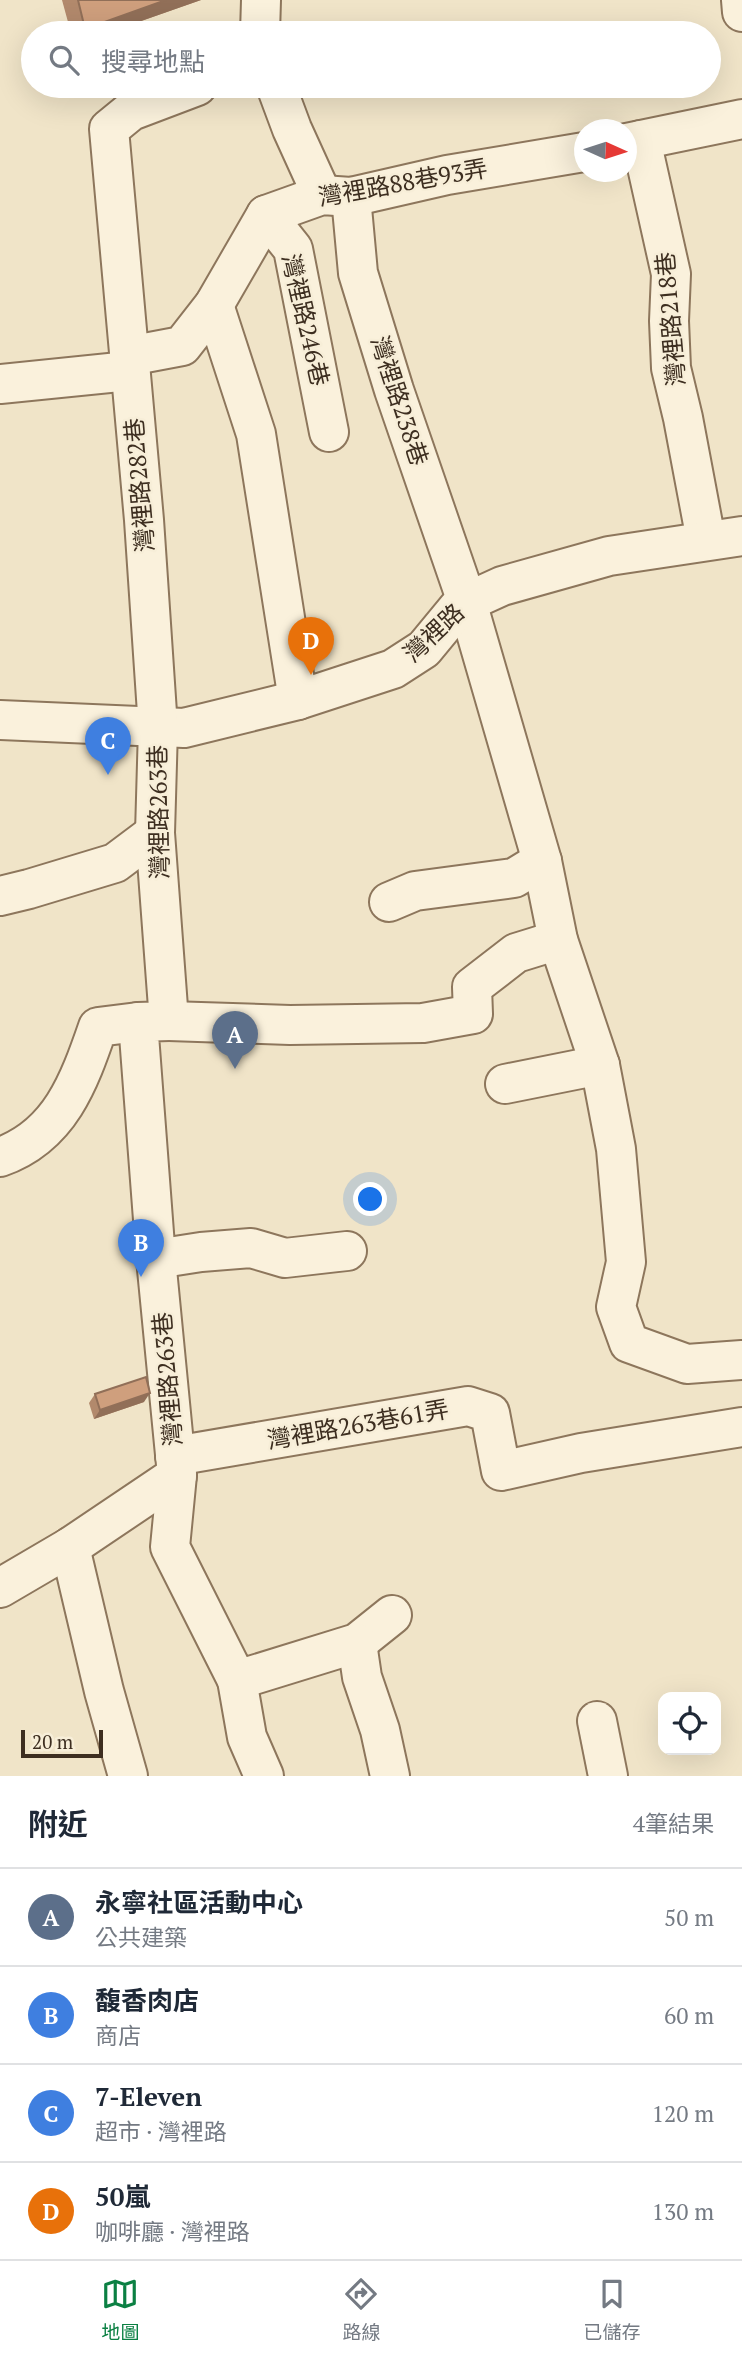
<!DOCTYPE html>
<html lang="zh-TW">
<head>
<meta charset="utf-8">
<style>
	body { margin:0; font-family:"PT Serif","Noto Sans TC",serif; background:#f2f2f3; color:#1f2937 }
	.controls { position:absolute; right:21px; bottom:21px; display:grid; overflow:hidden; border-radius:14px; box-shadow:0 7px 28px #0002 }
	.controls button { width:63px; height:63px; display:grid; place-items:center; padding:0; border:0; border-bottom:2px solid #e0e1e3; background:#fff; color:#1f2937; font:35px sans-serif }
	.compass { position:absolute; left:574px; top:119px; width:63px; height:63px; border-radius:50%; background:#fff; box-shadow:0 7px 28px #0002; rotate:93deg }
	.scale { position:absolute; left:21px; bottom:18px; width:82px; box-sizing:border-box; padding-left:7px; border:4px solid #3d2e20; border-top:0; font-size:19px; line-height:24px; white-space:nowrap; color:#3d2e20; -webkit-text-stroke:5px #f7eed8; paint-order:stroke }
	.you { position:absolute; left:371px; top:1200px; width:24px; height:24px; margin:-18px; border:5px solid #fff; border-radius:50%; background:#1a73e8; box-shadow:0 0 0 10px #1a73e833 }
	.badge { display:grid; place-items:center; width:46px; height:46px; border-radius:50%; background:#0b8043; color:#fff; font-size:23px; font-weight:700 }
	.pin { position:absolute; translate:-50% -58px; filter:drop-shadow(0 2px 4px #0008) }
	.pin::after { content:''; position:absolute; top:37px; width:24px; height:21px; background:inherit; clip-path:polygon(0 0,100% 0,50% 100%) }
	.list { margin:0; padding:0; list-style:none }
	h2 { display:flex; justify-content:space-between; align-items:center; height:91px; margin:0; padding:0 28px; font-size:30px }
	h2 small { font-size:23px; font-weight:400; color:#747a83 }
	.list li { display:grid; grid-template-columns:46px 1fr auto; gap:21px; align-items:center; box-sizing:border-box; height:98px; padding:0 28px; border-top:2px solid #e0e1e3 }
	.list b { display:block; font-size:26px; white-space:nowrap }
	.list p { margin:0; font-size:23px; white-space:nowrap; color:#747a83 }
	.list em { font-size:23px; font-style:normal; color:#747a83 }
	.icon { flex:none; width:38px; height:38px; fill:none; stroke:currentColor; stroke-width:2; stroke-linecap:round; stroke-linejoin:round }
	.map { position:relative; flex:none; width:742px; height:1776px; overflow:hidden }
	.search { position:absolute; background:#fff; box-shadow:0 7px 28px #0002; left:21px; right:21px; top:21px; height:77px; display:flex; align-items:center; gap:18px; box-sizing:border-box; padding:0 24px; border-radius:38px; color:#747a83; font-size:26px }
	.sheet { height:483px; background:#fff }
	nav { display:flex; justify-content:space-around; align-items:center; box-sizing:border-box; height:98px; border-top:2px solid #e0e1e3; background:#fff; font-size:19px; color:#747a83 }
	nav a { display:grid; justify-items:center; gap:4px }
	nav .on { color:#0b8043 }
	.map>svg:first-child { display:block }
</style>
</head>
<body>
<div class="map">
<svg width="742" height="1776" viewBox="0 0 742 1776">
	<rect width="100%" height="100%" fill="#f0e4c8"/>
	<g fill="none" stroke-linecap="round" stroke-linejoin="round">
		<g stroke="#8d765c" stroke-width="42">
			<g id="minor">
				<polyline points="741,0 742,12"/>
				<polyline points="260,33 261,0"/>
				<polyline points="276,86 292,129 322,195"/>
				<polyline points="641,140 671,274 669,321 671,368 683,418 706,540"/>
				<polyline points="626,143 742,119"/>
				<polyline points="351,197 358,273 394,390 467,602 542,861 558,940 600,1065 616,1149 626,1262 616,1307 629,1343 687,1364 742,1360"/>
				<polyline points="266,215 293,249 329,432"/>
				<polyline points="214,305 256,434 298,700"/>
				<polyline points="129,356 182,346 214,305 266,215 322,195 351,197 447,175 584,152"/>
				<polyline points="0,384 129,371"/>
				<polyline points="0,720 184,728 298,700 393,669 424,649 457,609 467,602 502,586 609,556 742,536"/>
				<polyline points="0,896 29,889 115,863 155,833"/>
				<polyline points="389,902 415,891 514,878 542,861"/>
				<polyline points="169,1021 290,1025 423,1023 473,1014 472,987 516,953 558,940"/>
				<polyline points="505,1084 600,1065"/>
				<path d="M0 1157C60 1136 79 1082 98 1027L138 1022"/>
				<polyline points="156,1259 201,1252 251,1248 285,1258 347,1251"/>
				<polyline points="175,1456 468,1406 490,1413 501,1471 581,1453 742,1427"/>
				<polyline points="177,1475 170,1547 237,1680 357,1643 392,1615"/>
				<polyline points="70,1547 104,1691 128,1776"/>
				<polyline points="0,1588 70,1547 177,1475 156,1259 138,1022 169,1021 155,833 158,728 144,520 109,129 131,111 197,86"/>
				<polyline points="357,1643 362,1677 380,1730 390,1776"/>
				<polyline points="237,1680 247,1737 264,1776"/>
				<polyline points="597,1721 608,1776"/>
			</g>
		</g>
		<use href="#minor" stroke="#faf1dc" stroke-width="38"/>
	</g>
	<g fill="#b2896c">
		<polygon points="62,0 201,0 107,33 71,33"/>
		<polygon points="95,1394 144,1402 94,1419 89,1403"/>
	</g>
	<g fill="#916f58">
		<polygon points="166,0 201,0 107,33 82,33 85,29"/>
		<polygon points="150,1393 144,1402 94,1419 100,1410"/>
	</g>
	<g fill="#cf9f7d" stroke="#916f58" stroke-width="2">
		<polygon points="78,0 166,0 85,29"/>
		<polygon points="146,1377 150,1393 100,1410 95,1394"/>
	</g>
	<g text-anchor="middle" stroke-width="5" stroke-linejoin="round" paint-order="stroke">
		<g font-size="24" fill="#3d2e20" stroke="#f7eed8">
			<text transform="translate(403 183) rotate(-10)" y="8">灣裡路88巷93弄</text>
			<text transform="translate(671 319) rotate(-95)" y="8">灣裡路218巷</text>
			<text transform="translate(305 320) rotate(77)" y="8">灣裡路246巷</text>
			<text transform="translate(399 401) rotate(72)" y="8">灣裡路238巷</text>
			<text transform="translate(140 485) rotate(-95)" y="8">灣裡路282巷</text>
			<text transform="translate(434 633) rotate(-43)" y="8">灣裡路</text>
			<text transform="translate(159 812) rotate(-91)" y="8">灣裡路263巷</text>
			<text transform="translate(168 1379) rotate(-95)" y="8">灣裡路263巷</text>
			<text transform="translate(358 1425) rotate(-10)" y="8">灣裡路263巷61弄</text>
		</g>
	</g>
</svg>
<div class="controls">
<button><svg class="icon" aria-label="locate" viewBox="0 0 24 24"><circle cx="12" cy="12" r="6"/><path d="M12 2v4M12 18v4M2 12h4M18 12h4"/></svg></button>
</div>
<svg class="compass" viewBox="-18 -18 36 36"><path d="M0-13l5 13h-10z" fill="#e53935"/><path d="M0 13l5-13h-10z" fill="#747a83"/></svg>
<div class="scale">20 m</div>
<div class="you"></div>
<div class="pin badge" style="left:235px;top:1069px;background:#5c6f8a">A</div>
<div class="pin badge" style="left:141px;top:1277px;background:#3f7fe0">B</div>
<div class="pin badge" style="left:108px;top:775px;background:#3f7fe0">C</div>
<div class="pin badge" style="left:311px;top:675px;background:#e8710a">D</div>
<div class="search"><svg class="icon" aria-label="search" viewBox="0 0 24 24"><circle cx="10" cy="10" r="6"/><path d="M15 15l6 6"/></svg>搜尋地點</div>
</div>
<section class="sheet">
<h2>附近<small>4筆結果</small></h2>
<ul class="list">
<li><span class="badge" style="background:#5c6f8a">A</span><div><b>永寧社區活動中心</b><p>公共建築</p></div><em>50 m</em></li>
<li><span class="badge" style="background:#3f7fe0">B</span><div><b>馥香肉店</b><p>商店</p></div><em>60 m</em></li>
<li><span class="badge" style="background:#3f7fe0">C</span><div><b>7-Eleven</b><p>超市 · 灣裡路</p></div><em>120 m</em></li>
<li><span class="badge" style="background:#e8710a">D</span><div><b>50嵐</b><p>咖啡廳 · 灣裡路</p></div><em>130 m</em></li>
</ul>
</section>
<nav>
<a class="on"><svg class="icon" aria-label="map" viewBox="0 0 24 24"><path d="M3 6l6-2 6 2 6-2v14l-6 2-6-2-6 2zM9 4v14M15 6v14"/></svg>地圖</a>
<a><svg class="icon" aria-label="directions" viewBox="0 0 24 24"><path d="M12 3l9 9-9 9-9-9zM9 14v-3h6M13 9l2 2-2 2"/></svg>路線</a>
<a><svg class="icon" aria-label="saved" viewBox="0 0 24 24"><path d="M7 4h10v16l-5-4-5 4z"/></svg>已儲存</a>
</nav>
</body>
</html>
